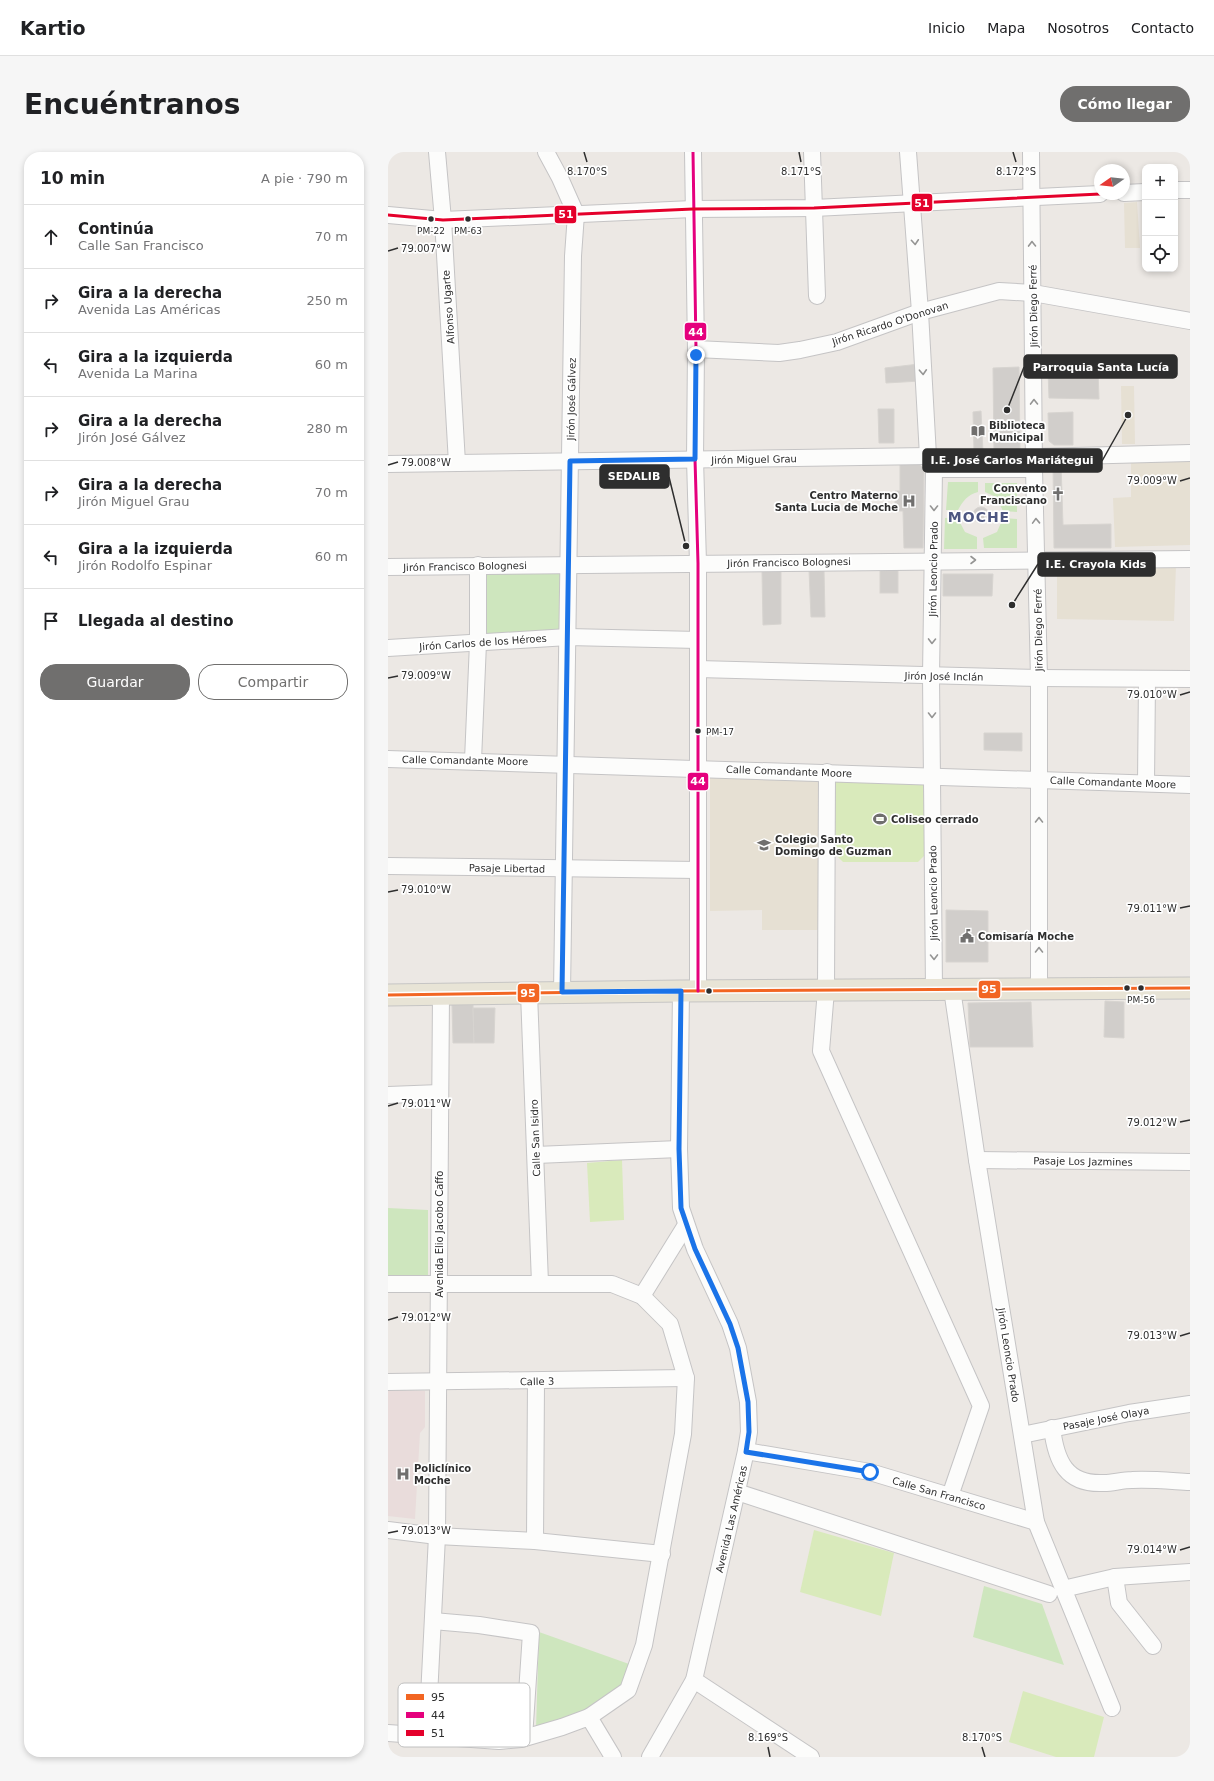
<!DOCTYPE html>
<html lang="es">
<head>
<meta charset="utf-8">
<style>
	body { margin:0; font-family:"DejaVu Sans",sans-serif; background:#f6f6f6; color:#202124 }
	.controls { position:absolute; right:12px; top:12px; display:grid; overflow:hidden; border-radius:8px; box-shadow:0 2px 6px #0003 }
	.controls button { width:36px; height:36px; display:grid; place-items:center; padding:0; border:0; border-bottom:1px solid #e0e0e0; background:#fff; color:#202124; font:20px sans-serif }
	.compass { position:absolute; left:706px; top:12px; width:36px; height:36px; border-radius:50%; background:#fff; box-shadow:0 2px 6px #0003; rotate:256deg }
	.stop { position:absolute; width:12px; height:12px; margin:-9px; border:3px solid #1a73e8; border-radius:50%; background:#fff }
	.stop.end { background:#1a73e8; border-color:#fff; box-shadow:0 1px 4px #0008 }
	.list { margin:0; padding:0; list-style:none }
	h2 { display:flex; justify-content:space-between; align-items:center; height:52px; margin:0; padding:0 16px; font-size:17px }
	h2 small { font-size:13px; font-weight:400; color:#757577 }
	.list li { display:grid; grid-template-columns:26px 1fr auto; gap:12px; align-items:center; box-sizing:border-box; height:64px; padding:0 16px; border-top:1px solid #e0e0e0 }
	.list b { display:block; font-size:15px; white-space:nowrap }
	.list p { margin:0; font-size:13px; white-space:nowrap; color:#757577 }
	.list em { font-size:13px; font-style:normal; color:#757577 }
	.actions { display:flex; gap:8px; padding:12px 16px }
	.actions a { flex:1; padding:9px 0; border:1px solid #706f6e; border-radius:16px; text-align:center; font-size:14px; color:#706f6e }
	.actions .main { background:#706f6e; color:#fff }
	.icon { flex:none; width:22px; height:22px; fill:none; stroke:currentColor; stroke-width:2; stroke-linecap:round; stroke-linejoin:round }
	.map { position:relative; flex:none; width:802px; height:1605px; overflow:hidden; border-radius:16px }
	header { display:flex; align-items:center; gap:24px; box-sizing:border-box; height:56px; padding:0 20px; background:#fff; border-bottom:1px solid #e0e0e0 }
	header strong { font-size:19px }
	nav { display:flex; gap:22px; margin-inline-start:auto; font-size:14px }
	.intro { display:flex; align-items:center; justify-content:space-between; box-sizing:border-box; height:96px; padding:0 24px }
	h1 { margin:0; font-size:28px }
	.button { padding:10px 18px; border-radius:16px; background:#706f6e; color:#fff; font-size:14px; font-weight:700 }
	main { display:flex; gap:24px; padding:0 24px }
	aside { flex:1; background:#fff; border-radius:16px; box-shadow:0 2px 6px #0003 }
	.map>svg:first-child { display:block }
</style>
</head>
<body>
<header>
<strong>Kartio</strong>
<nav><a>Inicio</a><a>Mapa</a><a>Nosotros</a><a>Contacto</a></nav>
</header>
<div class="intro"><h1>Encuéntranos</h1><a class="button">Cómo llegar</a></div>
<main>
<aside>
<h2>10 min<small>A pie · 790 m</small></h2>
<ul class="list">
<li><svg class="icon" aria-label="ahead" viewBox="0 0 24 24"><path d="M12 20V5M6 11l6-6 6 6"/></svg><div><b>Continúa</b><p>Calle San Francisco</p></div><em>70 m</em></li>
<li><svg class="icon" aria-label="right" viewBox="0 0 24 24"><path d="M7 20v-9h11M14 6l5 5-5 5"/></svg><div><b>Gira a la derecha</b><p>Avenida Las Américas</p></div><em>250 m</em></li>
<li><svg class="icon" aria-label="left" viewBox="0 0 24 24"><path d="M17 20v-9H6M10 6l-5 5 5 5"/></svg><div><b>Gira a la izquierda</b><p>Avenida La Marina</p></div><em>60 m</em></li>
<li><svg class="icon" aria-label="right" viewBox="0 0 24 24"><path d="M7 20v-9h11M14 6l5 5-5 5"/></svg><div><b>Gira a la derecha</b><p>Jirón José Gálvez</p></div><em>280 m</em></li>
<li><svg class="icon" aria-label="right" viewBox="0 0 24 24"><path d="M7 20v-9h11M14 6l5 5-5 5"/></svg><div><b>Gira a la derecha</b><p>Jirón Miguel Grau</p></div><em>70 m</em></li>
<li><svg class="icon" aria-label="left" viewBox="0 0 24 24"><path d="M17 20v-9H6M10 6l-5 5 5 5"/></svg><div><b>Gira a la izquierda</b><p>Jirón Rodolfo Espinar</p></div><em>60 m</em></li>
<li><svg class="icon" aria-label="arrive" viewBox="0 0 24 24"><path d="M6 21V4h12l-3 4 3 4H6"/></svg><div><b>Llegada al destino</b></div></li>
</ul>
<div class="actions"><a class="main">Guardar</a><a>Compartir</a></div>
</aside>
<div class="map">
<svg width="802" height="1605" viewBox="0 0 802 1605">
	<rect width="100%" height="100%" fill="#ece8e4"/>
	<g fill="#e6e0d3">
		<polygon points="749,50 752,96 737,96 736,51"/>
		<polygon points="733,234 746,234 747,292 734,292"/>
		<polygon points="743,310 802,310 802,393 727,395 725,346 743,345"/>
		<polygon points="788,413 786,469 669,467 669,416"/>
		<polygon points="322,625 431,628 430,778 374,778 374,758 322,759"/>
	</g>
	<polygon fill="#e9dcdb" points="0,1238 37,1239 37,1275 32,1281 27,1367 0,1364"/>
	<g fill="#cee6be">
		<path d="M560 330H590V340C579 343 575 349 570 358H558Z"/>
		<polygon points="597,331 629,331 629,360 615,359 608,345 597,340"/>
		<polygon points="569,365 577,380 589,385 589,397 556,397 557,366"/>
		<polygon points="615,366 629,367 629,396 596,396 595,386 609,380"/>
		<polygon points="177,415 176,483 92,488 93,416"/>
		<polygon points="0,1056 40,1058 40,1128 0,1126"/>
		<polygon points="596,1434 654,1452 676,1513 585,1485"/>
		<polygon points="151,1480 241,1512 231,1537 191,1563 148,1576"/>
	</g>
	<g fill="#d9eabb">
		<polygon points="528,627 537,634 539,701 530,710 455,710 448,703 445,628"/>
		<polygon points="234,1008 236,1068 202,1070 199,1011"/>
		<polygon points="426,1378 506,1401 493,1464 412,1440"/>
		<polygon points="635,1539 716,1565 706,1605 668,1605 621,1590"/>
	</g>
	<g fill="#d1cecb" stroke="#d7d4d0">
		<polygon points="531,212 532,229 498,231 497,216"/>
		<polygon points="631,215 632,301 637,301 637,308 602,308 602,301 606,301 605,216"/>
		<polygon points="660,218 710,219 711,247 661,246"/>
		<polygon points="490,257 506,257 506,291 491,291"/>
		<polygon points="593,259 595,300 586,299 585,260"/>
		<polygon points="685,260 685,293 666,293 661,289 660,261"/>
		<polygon points="512,311 530,311 536,317 535,396 516,396 515,359 507,359 507,339 512,339"/>
		<polygon points="665,311 673,311 675,373 723,372 723,396 666,396"/>
		<circle cx="593" cy="363" r="8"/>
		<rect x="492" y="417" width="18" height="24"/>
		<polygon points="393,418 393,472 375,473 374,419"/>
		<polygon points="421,418 436,418 437,465 423,465"/>
		<polygon points="555,422 605,422 604,444 555,444"/>
		<polygon points="596,581 634,581 634,599 596,598"/>
		<polygon points="558,758 600,759 600,810 558,810"/>
		<polygon points="717,849 736,850 736,886 716,885"/>
		<polygon points="643,850 645,895 582,895 580,851"/>
		<polygon points="64,853 85,853 86,891 65,891"/>
		<polygon points="85,856 107,856 106,891 86,891"/>
	</g>
	<g fill="none" stroke-linecap="round" stroke-linejoin="round">
		<g stroke="#c5c4c5" stroke-width="18">
			<g id="minor">
				<polyline points="49,0 55,68 69,311"/>
				<polyline points="158,0 172,26 188,62 185,104 174,840"/>
				<polyline points="305,0 308,197 307,307 310,411 310,839"/>
				<polyline points="424,0 429,144"/>
				<polyline points="520,0 532,160 540,304 546,317 543,524 546,837"/>
				<polyline points="643,0 646,317 651,526 651,837"/>
				<polyline points="787,38 802,38"/>
				<polyline points="736,41 757,40"/>
				<polyline points="0,63 55,68 305,57 426,56 712,42"/>
				<polyline points="308,197 391,201 412,198 449,190 532,160 611,139 645,141 802,169"/>
				<polyline points="647,305 802,301"/>
				<polyline points="0,312 540,304"/>
				<polyline points="546,317 646,317"/>
				<polyline points="0,415 802,407"/>
				<polyline points="0,496 180,485 310,488"/>
				<polyline points="310,517 651,526 802,527"/>
				<polyline points="0,607 802,633"/>
				<polyline points="85,608 90,491 90,413"/>
				<polyline points="439,620 438,838 433,899 593,1254 562,1344"/>
				<polyline points="758,631 759,528"/>
				<polyline points="0,714 310,718"/>
				<polyline points="564,837 589,1008 648,1370 724,1556"/>
				<polyline points="141,841 152,1131"/>
				<polyline points="0,943 52,941"/>
				<polyline points="148,1003 291,997"/>
				<polyline points="589,1008 802,1010"/>
				<polyline points="0,1132 224,1132 254,1144 282,1172 298,1226 295,1282 256,1493 240,1538 201,1565"/>
				<polyline points="254,1144 298,1073"/>
				<polyline points="0,1230 298,1226"/>
				<path d="M664 1276C668 1309 678 1333 716 1331 725 1331 734 1328 744 1328 763 1327 783 1329 802 1330"/>
				<polyline points="634,1283 741,1261 802,1252"/>
				<polyline points="358,1299 482,1320 648,1370"/>
				<polyline points="349,1340 661,1442"/>
				<polyline points="0,1378 49,1384 147,1389 274,1402"/>
				<polyline points="147,1389 148,1229"/>
				<polyline points="727,1425 731,1451 765,1494"/>
				<polyline points="675,1437 727,1425 802,1420"/>
				<polyline points="45,1469 91,1473 143,1481 136,1586"/>
				<polyline points="306,1528 423,1605"/>
				<polyline points="0,1581 111,1589 133,1587 174,1575 201,1565 225,1605"/>
				<polyline points="39,1585 49,1384 53,842"/>
				<polyline points="262,1605 306,1528 358,1299 361,1280 360,1250 350,1196 342,1172 307,1097 293,1056 291,997 293,839"/>
			</g>
		</g>
		<g stroke="#c6c5c4" stroke-width="23">
			<polyline id="major" points="0,843 293,839 802,836"/>
		</g>
		<use href="#minor" stroke="#fcfcfb" stroke-width="16"/>
		<use href="#major" stroke="#e8e4d6" stroke-width="21"/>
		<g stroke="#fff" stroke-width="6">
			<polyline id="bus-1" points="0,843 293,839 802,836"/>
		</g>
		<g stroke="#fff" stroke-width="6">
			<polyline id="bus-2" points="305,0 308,197 307,307 310,411 310,839"/>
		</g>
		<g stroke="#fff" stroke-width="6">
			<polyline id="bus-3" points="0,63 55,68 305,57 426,56 712,42"/>
		</g>
		<use href="#bus-1" stroke="#f26522" stroke-width="3"/>
		<use href="#bus-2" stroke="#e5007d" stroke-width="3"/>
		<use href="#bus-3" stroke="#e4002b" stroke-width="3"/>
	</g>
	<defs><path id="oneway-chevron" d="M-2-3.5L2.5 0L-2 3.5" fill="none" stroke-width="1.6" stroke-linecap="round" stroke-linejoin="round"/></defs>
	<g stroke="#959594">
		<use href="#oneway-chevron" transform="translate(527 90) rotate(86)"/>
		<use href="#oneway-chevron" transform="translate(644 92) rotate(-91)"/>
		<use href="#oneway-chevron" transform="translate(535 220) rotate(87)"/>
		<use href="#oneway-chevron" transform="translate(646 250) rotate(-91)"/>
		<use href="#oneway-chevron" transform="translate(546 356) rotate(90)"/>
		<use href="#oneway-chevron" transform="translate(648 369) rotate(-92)"/>
		<use href="#oneway-chevron" transform="translate(585 408)"/>
		<use href="#oneway-chevron" transform="translate(544 489) rotate(91)"/>
		<use href="#oneway-chevron" transform="translate(544 563) rotate(90)"/>
		<use href="#oneway-chevron" transform="translate(651 668) rotate(-90)"/>
		<use href="#oneway-chevron" transform="translate(651 798) rotate(-90)"/>
		<use href="#oneway-chevron" transform="translate(546 805) rotate(89)"/>
	</g>
	<g fill="none" stroke-linecap="round" stroke-linejoin="round">
		<polyline stroke="#1a73e8" stroke-width="5" points="308,203 307,307 182,309 174,840 293,839 291,997 293,1056 307,1097 342,1172 350,1196 360,1250 361,1280 358,1300 482,1320"/>
	</g>
	<path fill="none" stroke="#2e2e2e" stroke-width="1.5" d="M196 0 199 10M411 0 413 10M625 0 628 10M0 99 10 96M0 313 10 310M792 329 802 326M0 526 10 524M792 543 802 540M0 740 10 738M792 756 802 754M0 954 10 951M792 970 802 968M0 1168 10 1165M792 1184 802 1181M0 1381 10 1379M792 1398 802 1395M380 1595 382 1605M594 1595 597 1605"/>
	<defs>
		<g id="library-bare" transform="scale(1.08)"><path d="M-6-4Q-3-5.5-.7-3.5V5Q-3 3-6 4ZM6-4Q3-5.5 .7-3.5V5Q3 3 6 4Z" fill="#706f6e" stroke="#fff" stroke-width="2.5" paint-order="stroke"/></g>
		<g id="church-bare" transform="scale(1.08)"><path d="M-1.2-6h2.4v3.5h3.3v2.4h-3.3V6h-2.4V-.1h-3.3v-2.4h3.3Z" fill="#706f6e" stroke="#fff" stroke-width="2.5" paint-order="stroke"/></g>
		<g id="hospital-bare" transform="scale(1.08)"><path d="M-5-5h3v3.5h4V-5h3V5h-3V1.5h-4V5h-3Z" fill="#706f6e" stroke="#fff" stroke-width="2.5" paint-order="stroke"/></g>
		<g id="stadium-bare" transform="scale(1.08)"><path d="M0-5a6.5 5 0 1 0 0 10a6.5 5 0 1 0 0-10ZM-3.5-1.8h7v3.6h-7Z" fill="#706f6e" stroke="#fff" stroke-width="2.5" paint-order="stroke"/></g>
		<g id="school-bare" transform="scale(1.08)"><path d="M0-5L7-2L0 1L-7-2ZM-4 1L0 2.5L4 1V4Q0 6-4 4Z" fill="#706f6e" stroke="#fff" stroke-width="2.5" paint-order="stroke"/></g>
		<g id="civic-bare" transform="scale(1.08)"><path d="M-.6-6.5H3V-4.5H.6V-3L4-1V1h2V6H-6V1h2V-1L-.6-3ZM-1.2 2.5V6h2.4V2.5Z" fill="#706f6e" stroke="#fff" stroke-width="2.5" paint-order="stroke"/></g>
	</defs>
	<g fill-rule="evenodd">
		<use href="#library-bare" x="590" y="279"/>
		<use href="#church-bare" x="670" y="342"/>
		<use href="#hospital-bare" x="521" y="349"/>
		<use href="#stadium-bare" x="492" y="667"/>
		<use href="#school-bare" x="376" y="693"/>
		<use href="#civic-bare" x="579" y="784"/>
		<use href="#hospital-bare" x="15" y="1322"/>
	</g>
	<g fill="#2e2e2e" stroke="#fff" stroke-width="1.5">
		<circle cx="43" cy="67" r="3.5"/>
		<circle cx="80" cy="67" r="3.5"/>
		<circle cx="310" cy="579" r="3.5"/>
		<circle cx="739" cy="836" r="3.5"/>
		<circle cx="753" cy="836" r="3.5"/>
		<circle cx="321" cy="839" r="3.5"/>
	</g>
	<g text-anchor="middle" stroke-width="3.5" stroke-linejoin="round" paint-order="stroke">
		<g font-size="9" fill="#2e2e2e" stroke="#fff">
			<text x="43" y="82">PM-22</text>
			<text x="80" y="82">PM-63</text>
			<text x="318" y="583" text-anchor="start">PM-17</text>
			<text x="753" y="851">PM-56</text>
		</g>
		<g font-size="10" fill="#2e2e2e" stroke="#fff">
			<text transform="translate(645 154) rotate(-91)" y="4">Jirón Diego Ferré</text>
			<text transform="translate(60 155) rotate(-94)" y="4">Alfonso Ugarte</text>
			<text transform="translate(502 171) rotate(-18)" y="4">Jirón Ricardo O'Donovan</text>
			<text transform="translate(183 247) rotate(-89)" y="4">Jirón José Gálvez</text>
			<text transform="translate(366 307) rotate(-1)" y="4">Jirón Miguel Grau</text>
			<text transform="translate(401 410) rotate(-1)" y="4">Jirón Francisco Bolognesi</text>
			<text transform="translate(77 414) rotate(-1)" y="4">Jirón Francisco Bolognesi</text>
			<text transform="translate(545 417) rotate(-89)" y="4">Jirón Leoncio Prado</text>
			<text transform="translate(650 478) rotate(-91)" y="4">Jirón Diego Ferré</text>
			<text transform="translate(95 490) rotate(-4)" y="4">Jirón Carlos de los Héroes</text>
			<text transform="translate(556 524) rotate(1)" y="4">Jirón José Inclán</text>
			<text transform="translate(77 608) rotate(1)" y="4">Calle Comandante Moore</text>
			<text transform="translate(401 619) rotate(2)" y="4">Calle Comandante Moore</text>
			<text transform="translate(725 630) rotate(2)" y="4">Calle Comandante Moore</text>
			<text transform="translate(119 716) rotate(1)" y="4">Pasaje Libertad</text>
			<text transform="translate(545 741) rotate(-91)" y="4">Jirón Leoncio Prado</text>
			<text transform="translate(147 986) rotate(-92)" y="4">Calle San Isidro</text>
			<text transform="translate(695 1009) rotate(1)" y="4">Pasaje Los Jazmines</text>
			<text transform="translate(51 1082) rotate(-90)" y="4">Avenida Elio Jacobo Caffo</text>
			<text transform="translate(621 1203) rotate(81)" y="4">Jirón Leoncio Prado</text>
			<text transform="translate(149 1229) rotate(-1)" y="4">Calle 3</text>
			<text transform="translate(718 1266) rotate(-11)" y="4">Pasaje José Olaya</text>
			<text transform="translate(551 1341) rotate(16)" y="4">Calle San Francisco</text>
			<text transform="translate(343 1367) rotate(-77)" y="4">Avenida Las Américas</text>
		</g>
		<g font-size="10" font-weight="bold" fill="#2e2e2e" stroke="#fff" text-anchor="start">
			<text x="601" y="277">Biblioteca<tspan x="601" dy="12">Municipal</tspan></text>
			<text x="659" y="340" text-anchor="end">Convento<tspan x="659" dy="12">Franciscano</tspan></text>
			<text x="510" y="347" text-anchor="end">Centro Materno<tspan x="510" dy="12">Santa Lucia de Moche</tspan></text>
			<text x="503" y="671">Coliseo cerrado</text>
			<text x="387" y="691">Colegio Santo<tspan x="387" dy="12">Domingo de Guzman</tspan></text>
			<text x="590" y="788">Comisaría Moche</text>
			<text x="26" y="1320">Policlínico<tspan x="26" dy="12">Moche</tspan></text>
		</g>
		<g font-size="14" font-weight="bold" letter-spacing="1" fill="#4d5680" stroke="#fff">
			<text x="591" y="370">MOCHE</text>
		</g>
	</g>
	<rect x="10" y="1531" width="132" height="64" rx="6" fill="#fff" stroke="#c0c0c0" stroke-width="1"/>
	<rect x="18" y="1542" width="18" height="6" fill="#f26522"/>
	<rect x="18" y="1560" width="18" height="6" fill="#e5007d"/>
	<rect x="18" y="1578" width="18" height="6" fill="#e4002b"/>
	<g font-size="11" fill="#2e2e2e">
		<text x="43" y="1549">95</text>
		<text x="43" y="1567">44</text>
		<text x="43" y="1585">51</text>
	</g>
	<g font-size="10" text-anchor="middle" fill="#2e2e2e" stroke="#fff" stroke-width="3.5" stroke-linejoin="round" paint-order="stroke">
		<text x="199" y="23">8.170°S</text>
		<text x="413" y="23">8.171°S</text>
		<text x="628" y="23">8.172°S</text>
		<text x="38" y="100">79.007°W</text>
		<text x="38" y="314">79.008°W</text>
		<text x="764" y="332">79.009°W</text>
		<text x="38" y="527">79.009°W</text>
		<text x="764" y="546">79.010°W</text>
		<text x="38" y="741">79.010°W</text>
		<text x="764" y="760">79.011°W</text>
		<text x="38" y="955">79.011°W</text>
		<text x="764" y="974">79.012°W</text>
		<text x="38" y="1169">79.012°W</text>
		<text x="764" y="1187">79.013°W</text>
		<text x="38" y="1382">79.013°W</text>
		<text x="764" y="1401">79.014°W</text>
		<text x="380" y="1589">8.169°S</text>
		<text x="594" y="1589">8.170°S</text>
	</g>
	<path fill="none" stroke="#2e2e2e" stroke-width="1.5" d="M619 258L636 215M740 263L714 309M298 394L281 325M624 453L650 412"/>
	<g fill="#2e2e2e" stroke="#fff" stroke-width="1.5">
		<circle cx="619" cy="258" r="4"/>
		<circle cx="740" cy="263" r="4"/>
		<circle cx="298" cy="394" r="4"/>
		<circle cx="624" cy="453" r="4"/>
	</g>
	<g fill="#2e2e2e" stroke="#2e2e2e" stroke-width="1.5">
		<rect x="636" y="203" width="153" height="23" rx="4"/>
		<rect x="535" y="297" width="179" height="23" rx="4"/>
		<rect x="212" y="313" width="69" height="23" rx="4"/>
		<rect x="650" y="401" width="117" height="23" rx="4"/>
	</g>
	<g font-size="11" text-anchor="middle" font-weight="bold" fill="#fff">
		<text x="713" y="219">Parroquia Santa Lucía</text>
		<text x="624" y="312">I.E. José Carlos Mariátegui</text>
		<text x="246" y="328">SEDALIB</text>
		<text x="708" y="416">I.E. Crayola Kids</text>
	</g>
	<g stroke="#fff" stroke-width="1.5">
		<rect x="523" y="41" width="22" height="19" rx="4" fill="#e4002b"/>
		<rect x="166" y="53" width="23" height="19" rx="4" fill="#e4002b"/>
		<rect x="296" y="170" width="23" height="19" rx="4" fill="#e5007d"/>
		<rect x="299" y="620" width="22" height="19" rx="4" fill="#e5007d"/>
		<rect x="590" y="828" width="23" height="19" rx="4" fill="#f26522"/>
		<rect x="129" y="831" width="23" height="20" rx="4" fill="#f26522"/>
	</g>
	<g font-size="11" text-anchor="middle" font-weight="bold" fill="#fff">
		<text x="534" y="55">51</text>
		<text x="178" y="66">51</text>
		<text x="308" y="184">44</text>
		<text x="310" y="633">44</text>
		<text x="601" y="841">95</text>
		<text x="140" y="845">95</text>
	</g>
</svg>
<div class="controls">
<button>+</button>
<button>−</button>
<button><svg class="icon" aria-label="locate" viewBox="0 0 24 24"><circle cx="12" cy="12" r="6"/><path d="M12 2v4M12 18v4M2 12h4M18 12h4"/></svg></button>
</div>
<svg class="compass" viewBox="-18 -18 36 36"><path d="M0-13l5 13h-10z" fill="#e53935"/><path d="M0 13l5-13h-10z" fill="#757577"/></svg>
<div class="stop" style="left:482px;top:1320px"></div>
<div class="stop end" style="left:308px;top:203px"></div>
</div>
</main>
</body>
</html>
